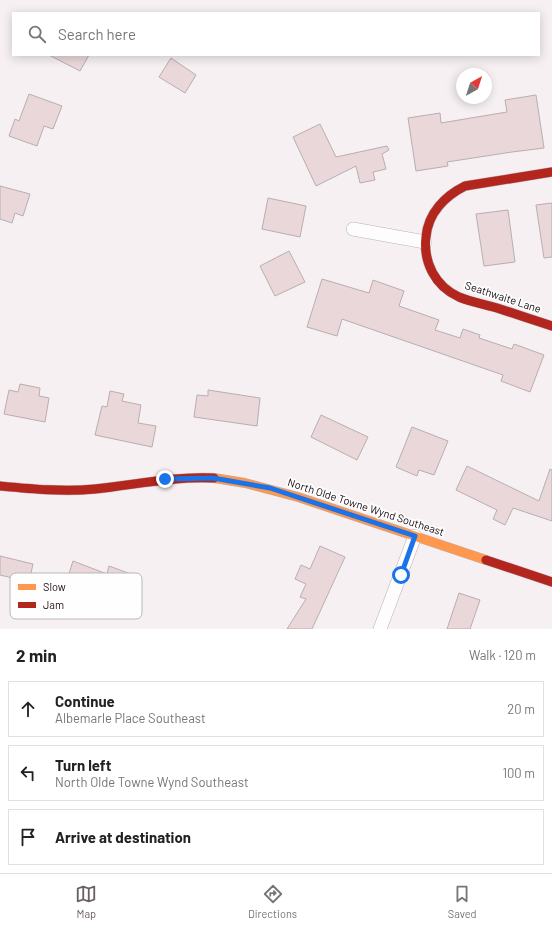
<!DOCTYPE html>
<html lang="en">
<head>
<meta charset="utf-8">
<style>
	body { margin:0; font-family:Barlow,sans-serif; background:#f6f6f6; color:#222 }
	.compass { position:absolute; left:456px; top:68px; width:36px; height:36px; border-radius:50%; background:#fff; box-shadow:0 2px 10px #0003; rotate:39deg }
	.stop { position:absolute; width:12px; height:12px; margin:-9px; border:3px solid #1a73e8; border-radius:50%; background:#fff }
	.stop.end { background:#1a73e8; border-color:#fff; box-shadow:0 1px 4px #0008 }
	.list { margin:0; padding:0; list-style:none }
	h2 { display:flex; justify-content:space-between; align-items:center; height:52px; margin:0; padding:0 16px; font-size:17px }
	h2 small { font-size:13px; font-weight:400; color:#767676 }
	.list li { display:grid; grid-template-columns:26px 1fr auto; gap:12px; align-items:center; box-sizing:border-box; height:56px; margin:0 8px 8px; padding:0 8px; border:1px solid #e0e0e0; border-radius:0px }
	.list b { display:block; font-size:15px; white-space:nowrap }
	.list p { margin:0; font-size:13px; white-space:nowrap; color:#767676 }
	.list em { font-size:13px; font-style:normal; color:#767676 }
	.icon { flex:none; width:22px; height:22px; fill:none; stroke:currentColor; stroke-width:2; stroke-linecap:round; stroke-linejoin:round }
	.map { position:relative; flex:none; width:552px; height:629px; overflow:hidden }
	.search { position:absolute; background:#fff; box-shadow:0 2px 10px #0003; left:12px; right:12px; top:12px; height:44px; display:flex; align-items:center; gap:10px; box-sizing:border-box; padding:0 14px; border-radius:0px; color:#767676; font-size:15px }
	.sheet { height:244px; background:#fff }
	nav { display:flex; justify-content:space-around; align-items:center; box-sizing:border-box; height:56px; border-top:1px solid #e0e0e0; background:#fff; font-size:11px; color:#767676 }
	nav a { display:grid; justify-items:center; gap:2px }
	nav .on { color:#685e63 }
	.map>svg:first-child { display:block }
</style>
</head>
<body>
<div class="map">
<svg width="552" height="629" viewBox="0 0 552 629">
	<rect width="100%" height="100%" fill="#f6f0f3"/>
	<g fill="#ead7da" stroke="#b8aeb0">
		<polygon points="49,55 89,55 80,71"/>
		<polygon points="171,58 196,75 185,93 159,77"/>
		<polygon points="29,94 62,106 53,129 44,126 37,146 9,136 15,119 19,121"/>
		<polygon points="536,95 544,148 512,152 447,162 448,166 416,171 408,118 440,113 441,123 507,112 505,100"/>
		<polygon points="320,124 336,157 387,146 389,150 382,154 386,169 373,172 375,180 360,183 356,166 316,186 293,137"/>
		<polygon points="0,186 30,194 23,216 15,213 12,223 0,219"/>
		<polygon points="268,198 306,206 300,237 262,229"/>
		<polygon points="552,203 552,257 544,258 536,205"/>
		<polygon points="508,210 515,262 484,266 476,214"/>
		<polygon points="289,251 305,282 275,296 260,266"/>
		<polygon points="322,279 369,293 373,280 404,291 399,306 439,320 435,330 460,338 463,329 480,335 479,338 512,349 514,344 544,355 530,392 501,381 503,375 342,319 337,336 307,327"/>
		<polygon points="20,384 40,388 39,396 49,398 45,422 4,414 9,390 18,392"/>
		<polygon points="208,390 260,398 257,426 194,417 197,395 208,396"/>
		<polygon points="110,391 124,394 122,401 141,405 138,423 156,426 152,447 95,435 102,406 107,407"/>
		<polygon points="321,415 368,437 357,460 311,437"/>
		<polygon points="412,427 448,441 434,475 419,470 417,476 396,467"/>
		<polygon points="467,466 539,501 550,469 552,470 552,521 513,508 505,525 493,519 497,510 456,490"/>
		<polygon points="320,546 345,557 312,629 287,629 306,599 300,597 306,584 295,579 301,565 310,569"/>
		<polygon points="0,556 33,564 29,582 0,575"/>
		<polygon points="73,561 107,574 109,566 131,574 117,615 104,611 107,601 65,586"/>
		<polygon points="459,593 480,600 470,629 447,629"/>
	</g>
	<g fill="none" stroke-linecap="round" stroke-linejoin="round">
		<g stroke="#bbb2b7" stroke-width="14">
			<g id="street">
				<polyline points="353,229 425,242"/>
				<polyline points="380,629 415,536"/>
			</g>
		</g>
		<g stroke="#bbb2b7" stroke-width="10">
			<polyline id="slow" points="214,478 245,483 298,497 486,560"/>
		</g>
		<g stroke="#bbb2b7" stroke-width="10">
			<g id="jam">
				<path d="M552 172 465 186C445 196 428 213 426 237 423 262 435 286 459 297 471 302 484 304 497 308 515 314 534 320 552 326"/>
				<path d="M0 486C32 489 63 492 95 489 134 485 173 476 214 478"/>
				<polyline points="486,560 552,582"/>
			</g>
		</g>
		<use href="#street" stroke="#fefdfd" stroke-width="13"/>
		<use href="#slow" stroke="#ff974d" stroke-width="9"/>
		<use href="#jam" stroke="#b3261e" stroke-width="9"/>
	</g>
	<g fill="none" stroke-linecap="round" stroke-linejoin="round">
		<polyline stroke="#1a73e8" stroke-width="5" points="165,479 213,478 270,488 415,536 401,575"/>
	</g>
	<g text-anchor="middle" stroke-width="3.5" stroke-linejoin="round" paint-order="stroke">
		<g font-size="11" fill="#1b0f16" stroke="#fefefe">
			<text transform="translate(503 297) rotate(18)" y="4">Seathwaite Lane</text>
			<text transform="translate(366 507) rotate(18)" y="4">North Olde Towne Wynd Southeast</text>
		</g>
	</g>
	<rect x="10" y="573" width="132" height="46" rx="6" fill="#fefefe" stroke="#bab6b8" stroke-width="1"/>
	<rect x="18" y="584" width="18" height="6" fill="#ff974d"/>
	<rect x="18" y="602" width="18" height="6" fill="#b3261e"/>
	<g font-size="11" fill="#1b0f16">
		<text x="43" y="591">Slow</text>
		<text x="43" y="609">Jam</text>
	</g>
</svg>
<svg class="compass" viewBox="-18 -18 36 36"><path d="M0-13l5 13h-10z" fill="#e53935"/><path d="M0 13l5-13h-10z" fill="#767676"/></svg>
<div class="stop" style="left:401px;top:575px"></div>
<div class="stop end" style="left:165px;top:479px"></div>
<div class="search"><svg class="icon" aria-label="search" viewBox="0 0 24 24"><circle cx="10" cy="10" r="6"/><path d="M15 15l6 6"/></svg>Search here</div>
</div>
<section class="sheet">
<h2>2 min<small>Walk · 120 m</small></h2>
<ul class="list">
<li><svg class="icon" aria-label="ahead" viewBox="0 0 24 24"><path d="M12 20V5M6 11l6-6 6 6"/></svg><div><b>Continue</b><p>Albemarle Place Southeast</p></div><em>20 m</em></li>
<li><svg class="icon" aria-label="left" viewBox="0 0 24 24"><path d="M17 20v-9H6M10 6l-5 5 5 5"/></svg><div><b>Turn left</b><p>North Olde Towne Wynd Southeast</p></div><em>100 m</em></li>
<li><svg class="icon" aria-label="arrive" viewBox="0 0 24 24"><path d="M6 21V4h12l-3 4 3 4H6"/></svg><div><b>Arrive at destination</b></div></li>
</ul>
</section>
<nav>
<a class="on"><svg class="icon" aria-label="map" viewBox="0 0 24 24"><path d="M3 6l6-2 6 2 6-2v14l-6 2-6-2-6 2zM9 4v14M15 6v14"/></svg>Map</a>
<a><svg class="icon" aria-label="directions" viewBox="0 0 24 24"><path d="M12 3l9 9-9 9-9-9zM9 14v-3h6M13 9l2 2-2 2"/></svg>Directions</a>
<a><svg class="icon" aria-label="saved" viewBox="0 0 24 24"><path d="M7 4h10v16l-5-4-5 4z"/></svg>Saved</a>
</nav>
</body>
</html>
